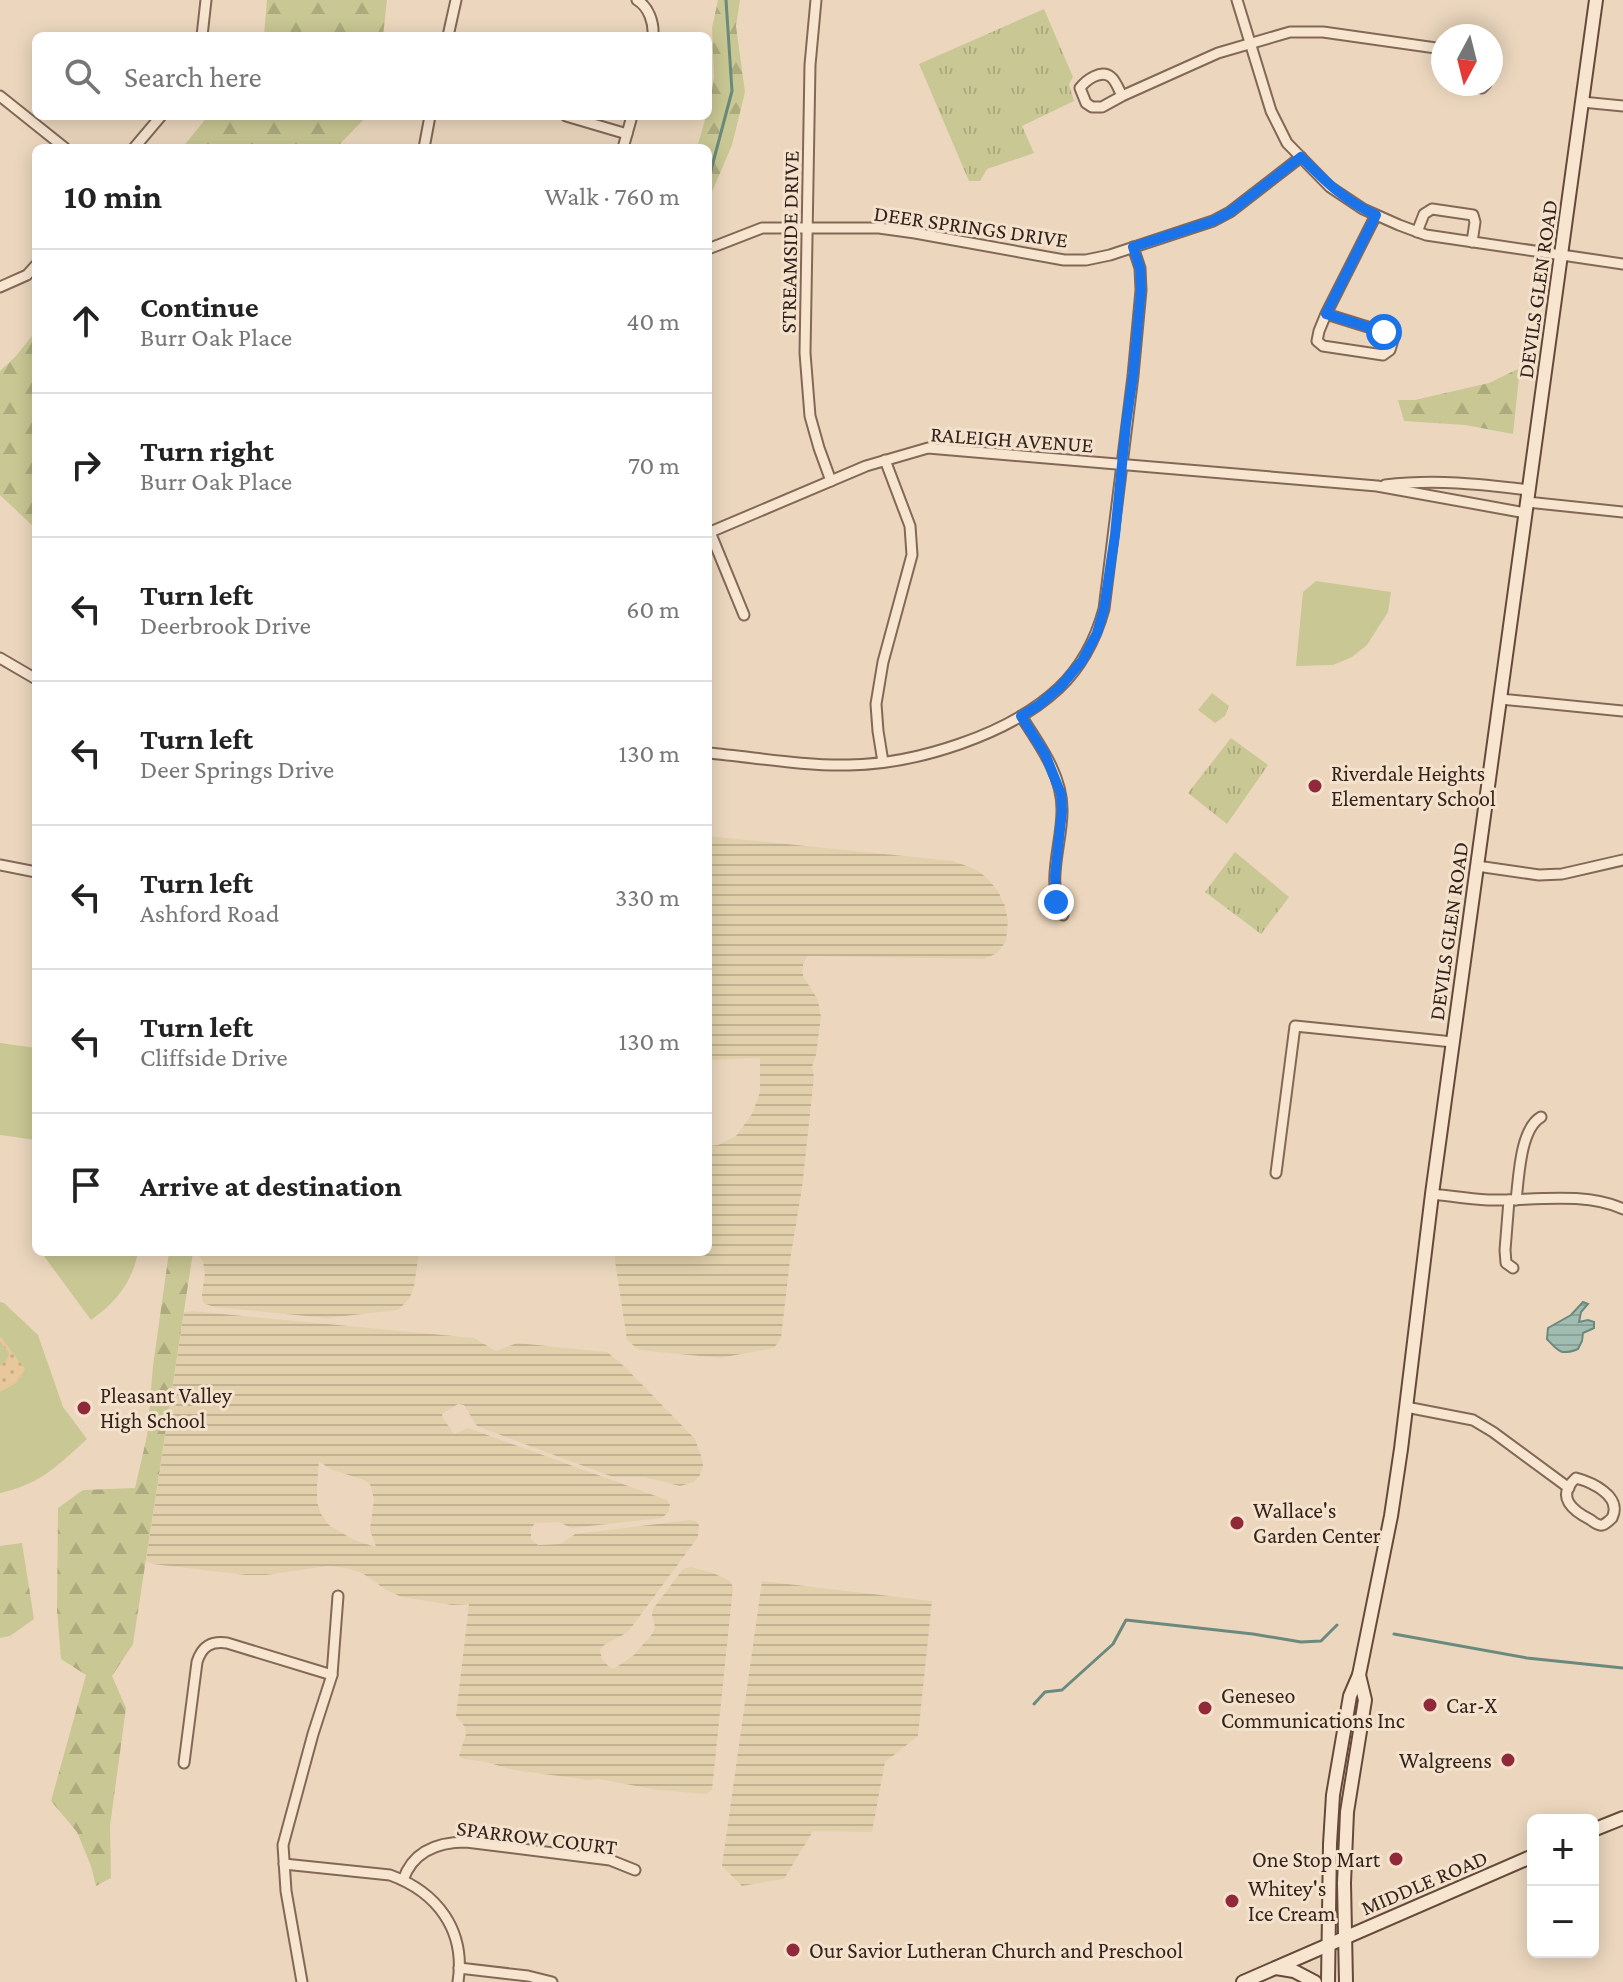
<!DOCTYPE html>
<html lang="en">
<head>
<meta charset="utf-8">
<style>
	body { margin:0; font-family:"Crimson Pro",serif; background:#f6f6f6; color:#222 }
	.controls { position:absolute; right:24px; bottom:24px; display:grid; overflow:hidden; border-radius:12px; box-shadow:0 4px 20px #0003 }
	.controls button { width:72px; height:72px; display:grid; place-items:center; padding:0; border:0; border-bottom:2px solid #e0e0e0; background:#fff; color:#222; font:40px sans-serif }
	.compass { position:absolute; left:1431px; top:24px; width:72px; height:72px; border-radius:50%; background:#fff; box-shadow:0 4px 20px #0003; rotate:187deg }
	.stop { position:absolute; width:24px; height:24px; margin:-18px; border:6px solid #1a73e8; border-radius:50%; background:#fff }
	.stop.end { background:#1a73e8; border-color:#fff; box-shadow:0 2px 8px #0008 }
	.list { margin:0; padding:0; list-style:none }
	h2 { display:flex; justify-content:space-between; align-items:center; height:104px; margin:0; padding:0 32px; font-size:34px }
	h2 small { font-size:26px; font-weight:400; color:#767676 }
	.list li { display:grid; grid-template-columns:52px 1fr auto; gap:24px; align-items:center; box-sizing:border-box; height:144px; padding:0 32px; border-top:2px solid #e0e0e0 }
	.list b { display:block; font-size:30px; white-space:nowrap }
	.list p { margin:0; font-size:26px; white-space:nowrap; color:#767676 }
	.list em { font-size:26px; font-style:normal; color:#767676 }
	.icon { flex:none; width:44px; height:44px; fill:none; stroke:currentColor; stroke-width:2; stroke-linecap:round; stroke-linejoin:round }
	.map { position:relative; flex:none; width:1623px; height:1982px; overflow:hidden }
	.search { position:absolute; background:#fff; box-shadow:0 4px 20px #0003; left:32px; top:32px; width:680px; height:88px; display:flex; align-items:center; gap:20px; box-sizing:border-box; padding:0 28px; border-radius:12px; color:#767676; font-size:30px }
	.panel { position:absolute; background:#fff; box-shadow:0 4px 20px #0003; left:32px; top:144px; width:680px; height:1112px; border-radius:12px }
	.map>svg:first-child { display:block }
</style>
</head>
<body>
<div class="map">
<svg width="1623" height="1982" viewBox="0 0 1623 1982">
	<defs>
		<pattern id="farmland-rules" width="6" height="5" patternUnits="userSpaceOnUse" patternTransform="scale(2)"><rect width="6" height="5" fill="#e1d0ab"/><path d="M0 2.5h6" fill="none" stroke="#c2b293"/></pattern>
		<pattern id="forest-firs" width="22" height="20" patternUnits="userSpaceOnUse" patternTransform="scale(2)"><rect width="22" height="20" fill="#c9c793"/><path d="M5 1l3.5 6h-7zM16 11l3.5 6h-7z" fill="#adab7e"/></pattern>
		<pattern id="sand-dots" width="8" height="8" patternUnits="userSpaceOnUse" patternTransform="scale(2)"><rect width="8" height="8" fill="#e8c79b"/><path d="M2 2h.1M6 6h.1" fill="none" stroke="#c7ab85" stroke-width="1.8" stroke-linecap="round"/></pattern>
		<pattern id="park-tufts" width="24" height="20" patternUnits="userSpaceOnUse" patternTransform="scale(2)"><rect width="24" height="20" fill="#c9c793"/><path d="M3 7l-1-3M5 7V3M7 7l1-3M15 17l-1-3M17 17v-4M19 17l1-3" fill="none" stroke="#adab7e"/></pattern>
		<pattern id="water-rules" width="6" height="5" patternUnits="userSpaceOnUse" patternTransform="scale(2)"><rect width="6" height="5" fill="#a1bdb1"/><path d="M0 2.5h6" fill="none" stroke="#8ba298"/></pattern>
	</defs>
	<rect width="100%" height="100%" fill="#ecd7be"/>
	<g fill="url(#farmland-rules)" fill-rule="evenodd">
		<polygon points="708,836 953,861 975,869 986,877 998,891 1005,906 1008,921 1006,941 997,953 984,959 807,956 803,965 803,976 818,1000 821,1017 816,1055 812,1067 814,1077 802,1188 790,1260 781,1338 774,1348 720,1358 639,1350 627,1340 615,1261 615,1252 708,1252 708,1146 718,1145 736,1136 752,1114 760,1092 760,1058 708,1060"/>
		<polygon points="197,1252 419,1252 414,1287 409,1299 398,1310 327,1318 214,1307 203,1303 202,1294 205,1273 203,1262"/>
		<path d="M192 1311 474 1338 496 1351 517 1343 607 1352 625 1367 695 1439 702 1458 703 1466 700 1475 694 1482 680 1486 644 1477H613L477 1426 464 1405 458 1404 442 1414 443 1418 454 1434 468 1428 667 1500 670 1505 669 1511 662 1518 571 1528 559 1522 535 1523 531 1529V1539L538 1545 561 1544 575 1534 690 1520 696 1521 699 1525 698 1537 628 1632 604 1645 600 1650 602 1659 610 1668H615L634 1655 653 1633 655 1627 652 1615 653 1609 683 1569 691 1567 713 1573 730 1581 733 1587 712 1790 707 1794 657 1790 599 1779 590 1780 513 1770 486 1762 464 1759 459 1756 466 1734 465 1727 456 1716 469 1604 452 1605 402 1597 388 1591 362 1573 346 1568 328 1566 266 1575H246L153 1564 146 1561 184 1312ZM319 1461 330 1469 364 1480 370 1484 374 1499 370 1530 376 1547 354 1540 329 1525 321 1514 317 1502V1486Z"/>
		<polygon points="762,1581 932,1601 918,1736 885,1762 872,1832 813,1831 784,1879 742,1886 722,1866"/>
	</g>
	<g fill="#c9c793">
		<polygon points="1316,581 1391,592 1388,612 1367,645 1352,657 1333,665 1296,666 1303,592"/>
		<polygon points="0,1043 36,1048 36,1140 0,1135"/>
		<path d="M41 1252H138C132 1283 116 1302 91 1320Z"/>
		<path d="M0 1302 4 1303 38 1335 63 1407 87 1439C57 1466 41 1484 0 1493Z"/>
	</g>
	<g fill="url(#forest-firs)">
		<polygon points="267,0 387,0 383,36 264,36"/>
		<polygon points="718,0 740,0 736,26 745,92 732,145 712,192 708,193 708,148 697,148 706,116 708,116 714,77 712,28"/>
		<polygon points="208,116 367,116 338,146 338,148 182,148"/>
		<polygon points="36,331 36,529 0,495 0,371 16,356"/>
		<polygon points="1520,368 1513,434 1465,425 1404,421 1398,400 1415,400 1489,383"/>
		<polygon points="169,1252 193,1252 133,1644 112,1676 126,1708 110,1826 111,1878 96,1886 91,1866 77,1832 51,1801 86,1675 61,1659 57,1610 58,1508 83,1490 135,1488 147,1436 153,1366"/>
		<polygon points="22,1543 34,1619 10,1636 0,1638 0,1546"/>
	</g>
	<polygon fill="url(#sand-dots)" points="0,1336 25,1369 16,1383 0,1392 0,1366 7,1360 9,1353 0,1341"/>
	<g fill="url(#park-tufts)">
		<polygon points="1044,9 1073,77 1069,84 1074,101 1022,126 1034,153 987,169 980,181 969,181 919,64"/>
		<polygon points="1212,693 1229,706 1225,716 1215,723 1198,710"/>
		<polygon points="1231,738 1268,765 1227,824 1188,793"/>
		<polygon points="1235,852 1289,897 1261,934 1205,892"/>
	</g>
	<path fill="url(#water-rules)" stroke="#698a7d" stroke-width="2" d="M1583 1302 1588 1304 1581 1312 1579 1322 1588 1320 1594 1322V1328L1583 1333 1582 1341 1578 1349C1561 1356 1558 1351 1547 1339L1548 1328 1571 1315Z"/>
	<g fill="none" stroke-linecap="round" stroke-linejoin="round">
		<g stroke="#698a7d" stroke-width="3">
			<polyline points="710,174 732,91 726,0"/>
			<polyline points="1394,1634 1527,1658 1623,1668"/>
			<polyline points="1034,1704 1045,1692 1062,1690 1113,1644 1126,1620 1253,1634 1301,1642 1321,1641 1337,1625"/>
		</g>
		<g stroke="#836857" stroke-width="13">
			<g id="street">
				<path d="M637 0C649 7 654 23 653 36"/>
				<polyline points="816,0 810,65 805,353 810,416 819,448 831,481"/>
				<polyline points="1237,0 1271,111 1287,143 1330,187 1363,209 1399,225 1426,235 1623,264"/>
				<polyline points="202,36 206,0"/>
				<polyline points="448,36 456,0"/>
				<polyline points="1491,57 1493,60 1491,69"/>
				<polyline points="1469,84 1482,88 1486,84"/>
				<polyline points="0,96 65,148"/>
				<path d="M1122 96C1119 90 1116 81 1111 77 1101 69 1086 80 1080 88L1086 103 1092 107H1102L1122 96 1218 53 1290 32H1323L1443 49"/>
				<polyline points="1582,102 1623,106"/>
				<polyline points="566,116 627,134"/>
				<polyline points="134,148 161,116"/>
				<polyline points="424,148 430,116"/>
				<polyline points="623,148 632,116"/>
				<polyline points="1417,232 1424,214 1432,209 1473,215 1475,222 1472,242"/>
				<polyline points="708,249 762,228 879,228 915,233 1064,260 1086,260 1110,255 1213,221 1230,212 1301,157"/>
				<polyline points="0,287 27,275 36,265"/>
				<polyline points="1326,314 1384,332 1393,340 1390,350 1383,355 1323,346 1317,341 1319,331 1326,314 1376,215"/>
				<path d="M1385 485C1435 479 1480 484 1529 490"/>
				<polyline points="1527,502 1623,512"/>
				<polyline points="710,532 744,615"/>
				<polyline points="708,533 866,466 928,448 1377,486 1526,513"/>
				<polyline points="0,658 36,679"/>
				<polyline points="1500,699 1623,711"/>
				<path d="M1021 716C1039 744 1063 776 1062 811 1062 845 1045 883 1063 915"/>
				<path d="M708 753C754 757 802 766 849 765 916 764 1009 735 1059 688 1081 667 1096 638 1104 609L1133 376 1141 290 1140 268 1133 247"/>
				<polyline points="883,762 878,731 876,704 883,662 912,555 910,526 885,460"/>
				<polyline points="0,865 36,872"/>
				<polyline points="1477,866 1539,875 1562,874 1623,860"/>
				<polyline points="1276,1173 1295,1026 1453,1042"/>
				<path d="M1432 1194C1451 1196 1469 1199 1488 1200 1529 1201 1585 1191 1623 1209"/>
				<polyline points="1509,1200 1505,1250 1506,1263 1513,1268"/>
				<path d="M1516 1200C1519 1177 1520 1129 1541 1117"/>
				<polyline points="1406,1407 1473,1420 1493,1432 1569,1488"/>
				<path d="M1576 1478C1591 1482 1623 1496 1612 1518 1610 1520 1604 1525 1602 1525 1599 1526 1593 1522 1591 1520 1573 1511 1555 1497 1576 1478Z"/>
				<path d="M184 1763 197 1662C202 1646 211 1641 227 1643L332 1675"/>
				<path d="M284 1864 390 1875C437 1892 466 1930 458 1982"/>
				<path d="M403 1880C413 1851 438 1842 466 1842L610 1860 635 1870"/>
				<polyline points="459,1968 528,1976 552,1982"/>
				<polyline points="302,1982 286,1891 283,1845 313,1734 332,1675 338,1596"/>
			</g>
		</g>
		<g stroke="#65493b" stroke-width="16">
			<g id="secondary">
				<polyline points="1593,1830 1623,1818"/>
				<polyline points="1276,1968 1294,1971 1315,1982"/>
				<polyline points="1243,1982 1533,1856"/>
				<polyline points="1328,1982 1330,1844 1333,1795 1350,1696 1359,1675 1391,1516 1401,1449 1432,1194 1596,0"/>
				<polyline points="1346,1982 1344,1883 1347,1812 1365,1700 1359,1675"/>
			</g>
		</g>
		<use href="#street" stroke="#f7e5d0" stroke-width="9"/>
		<use href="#secondary" stroke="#f7e5d0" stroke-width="12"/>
	</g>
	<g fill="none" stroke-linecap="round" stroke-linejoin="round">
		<path stroke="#1a73e8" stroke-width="10" d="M1056 902 1055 875 1062 811 1061 794 1045 754 1021 716 1039 705 1060 687 1082 661 1097 633 1104 609 1115 535 1126 424 1133 376 1141 290 1140 268 1133 247 1213 221 1230 212 1301 157C1325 181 1345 201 1376 215L1326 314 1384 332"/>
	</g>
	<g fill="#902a3b" stroke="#f4e2cd" stroke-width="3">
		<circle cx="1315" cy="786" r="8"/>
		<circle cx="84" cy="1408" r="8"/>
		<circle cx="1237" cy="1523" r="8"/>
		<circle cx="1430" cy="1705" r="8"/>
		<circle cx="1205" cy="1708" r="8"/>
		<circle cx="1508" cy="1760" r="8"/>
		<circle cx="1396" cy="1859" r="8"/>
		<circle cx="1232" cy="1901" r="8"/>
		<circle cx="793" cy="1950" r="8"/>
	</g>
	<g text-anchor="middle" stroke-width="6" stroke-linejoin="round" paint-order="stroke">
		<g font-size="22" fill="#33231c" stroke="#f4e2cd">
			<text transform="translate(971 226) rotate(8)" y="8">DEER SPRINGS DRIVE</text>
			<text transform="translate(789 242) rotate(-89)" y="8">STREAMSIDE DRIVE</text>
			<text transform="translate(1537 289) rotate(-82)" y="8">DEVILS GLEN ROAD</text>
			<text transform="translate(1012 439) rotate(4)" y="8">RALEIGH AVENUE</text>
			<text transform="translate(1448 931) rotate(-82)" y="8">DEVILS GLEN ROAD</text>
			<text transform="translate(537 1837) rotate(7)" y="8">SPARROW COURT</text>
			<text transform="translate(1424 1882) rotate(-23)" y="8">MIDDLE ROAD</text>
		</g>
		<g font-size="22" fill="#33231c" stroke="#f4e2cd" text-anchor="start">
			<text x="1331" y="781">Riverdale Heights<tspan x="1331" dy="25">Elementary School</tspan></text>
			<text x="100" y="1403">Pleasant Valley<tspan x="100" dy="25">High School</tspan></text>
			<text x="1253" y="1518">Wallace's<tspan x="1253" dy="25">Garden Center</tspan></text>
			<text x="1221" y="1703">Geneseo<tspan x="1221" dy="25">Communications Inc</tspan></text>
			<text x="1446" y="1713">Car-X</text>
			<text x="1492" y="1768" text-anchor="end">Walgreens</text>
			<text x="1380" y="1867" text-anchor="end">One Stop Mart</text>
			<text x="1248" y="1896">Whitey's<tspan x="1248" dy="25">Ice Cream</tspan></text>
			<text x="809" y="1958">Our Savior Lutheran Church and Preschool</text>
		</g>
	</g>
</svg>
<div class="controls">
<button>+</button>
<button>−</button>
</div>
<svg class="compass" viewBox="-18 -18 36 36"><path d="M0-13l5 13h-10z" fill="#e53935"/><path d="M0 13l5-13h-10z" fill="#767676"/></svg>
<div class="stop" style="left:1384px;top:332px"></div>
<div class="stop end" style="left:1056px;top:902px"></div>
<div class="search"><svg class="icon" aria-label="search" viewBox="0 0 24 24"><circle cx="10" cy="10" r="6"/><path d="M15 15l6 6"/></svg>Search here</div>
<section class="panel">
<h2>10 min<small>Walk · 760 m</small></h2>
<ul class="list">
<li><svg class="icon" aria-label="ahead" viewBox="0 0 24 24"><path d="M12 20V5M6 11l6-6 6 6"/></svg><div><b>Continue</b><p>Burr Oak Place</p></div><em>40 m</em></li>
<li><svg class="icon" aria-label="right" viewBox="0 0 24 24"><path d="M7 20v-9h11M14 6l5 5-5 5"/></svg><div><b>Turn right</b><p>Burr Oak Place</p></div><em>70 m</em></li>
<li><svg class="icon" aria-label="left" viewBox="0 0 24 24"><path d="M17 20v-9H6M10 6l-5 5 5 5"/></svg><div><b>Turn left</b><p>Deerbrook Drive</p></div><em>60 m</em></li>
<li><svg class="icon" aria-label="left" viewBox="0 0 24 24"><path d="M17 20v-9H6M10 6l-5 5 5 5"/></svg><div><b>Turn left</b><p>Deer Springs Drive</p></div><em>130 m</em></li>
<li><svg class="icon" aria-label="left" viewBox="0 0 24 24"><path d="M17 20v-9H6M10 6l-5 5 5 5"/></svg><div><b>Turn left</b><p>Ashford Road</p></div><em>330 m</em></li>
<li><svg class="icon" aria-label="left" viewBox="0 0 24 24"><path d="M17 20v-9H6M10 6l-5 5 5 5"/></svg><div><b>Turn left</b><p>Cliffside Drive</p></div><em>130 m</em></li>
<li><svg class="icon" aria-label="arrive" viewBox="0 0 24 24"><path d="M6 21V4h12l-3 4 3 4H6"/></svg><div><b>Arrive at destination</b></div></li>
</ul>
</section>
</div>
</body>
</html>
